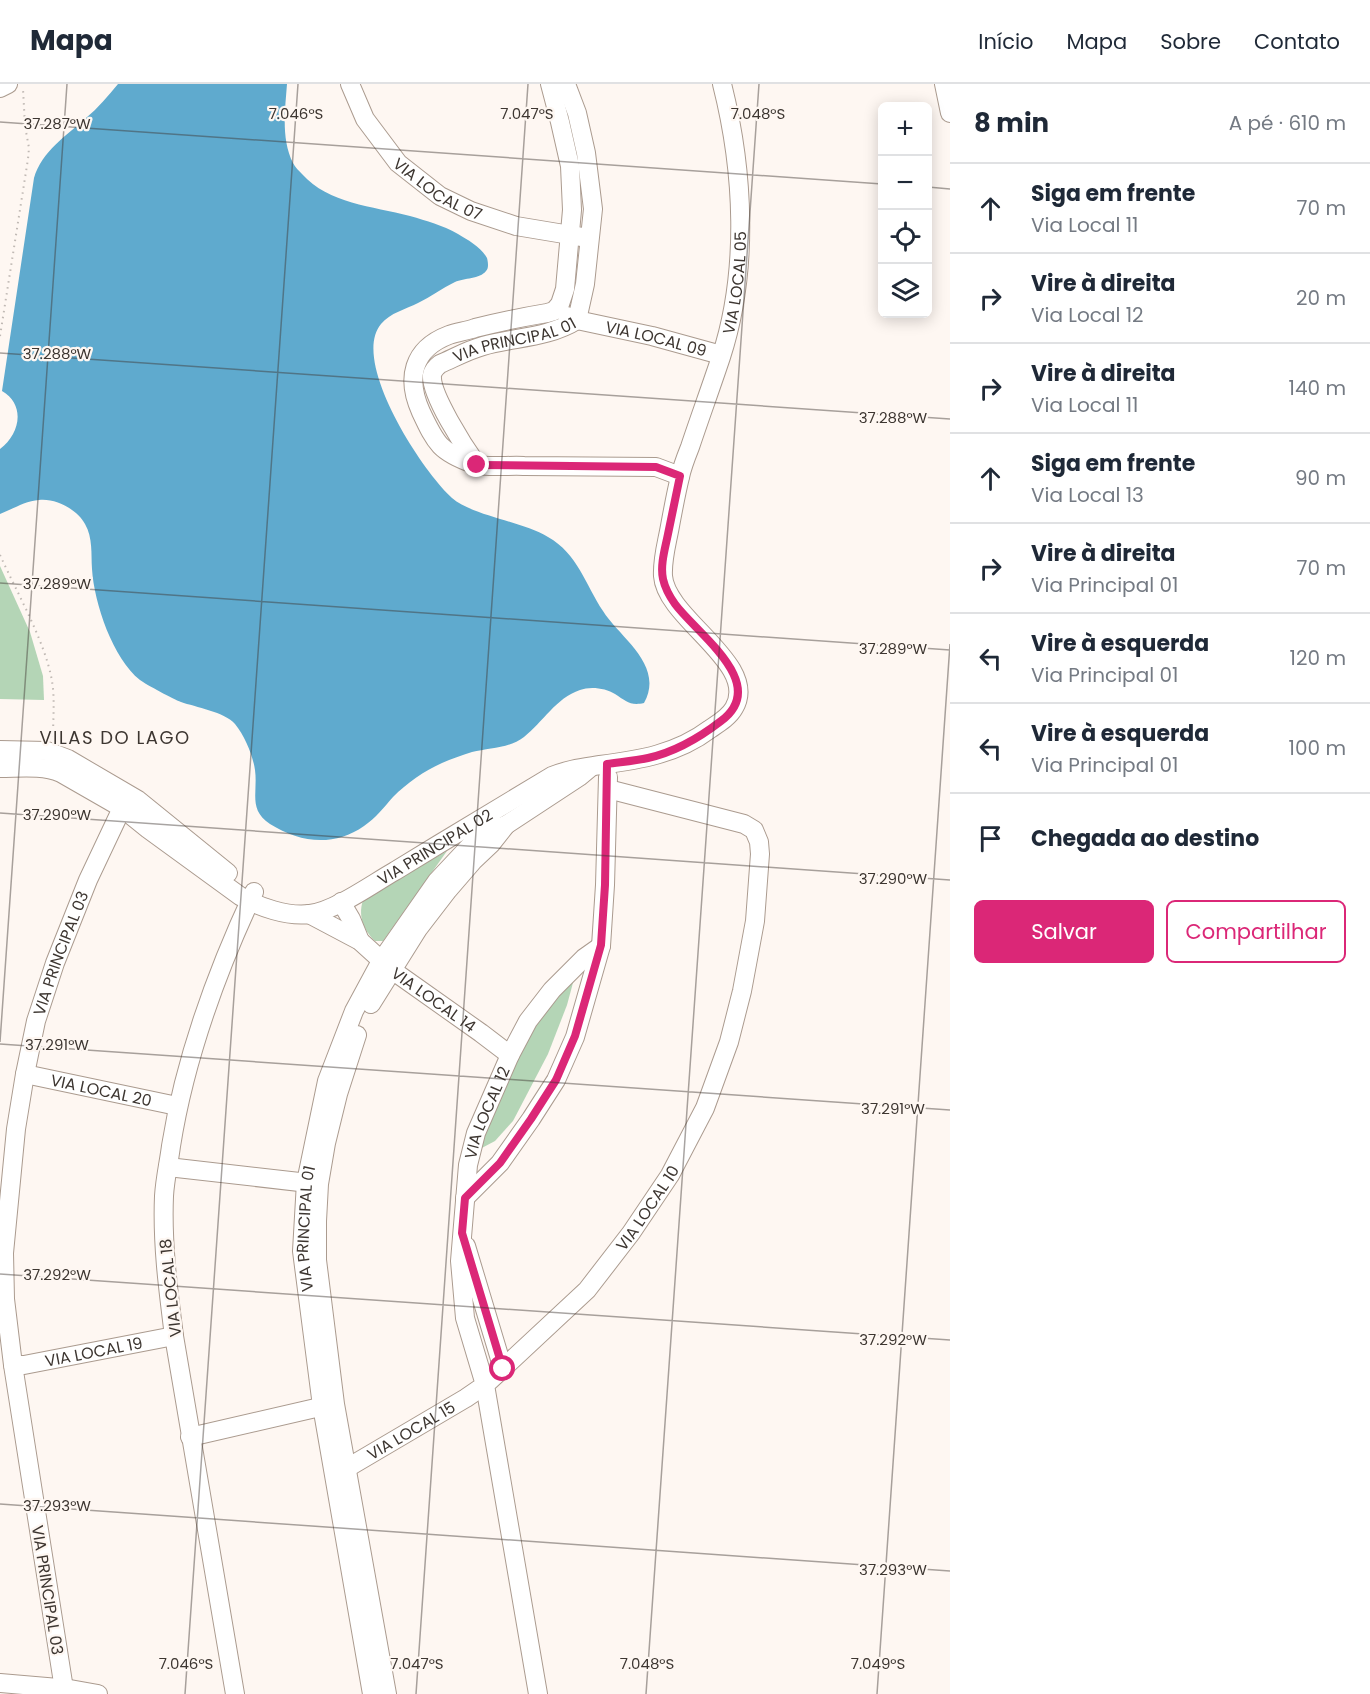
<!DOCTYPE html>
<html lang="pt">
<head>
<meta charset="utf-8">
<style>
	body { margin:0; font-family:Poppins,sans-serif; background:#f6f6f7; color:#1f2937 }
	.controls { position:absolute; right:18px; top:18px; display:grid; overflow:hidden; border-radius:9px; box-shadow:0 3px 15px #0003 }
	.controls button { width:54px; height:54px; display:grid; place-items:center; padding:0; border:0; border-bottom:2px solid #e0e1e3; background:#fff; color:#1f2937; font:30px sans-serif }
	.stop { position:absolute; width:18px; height:18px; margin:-14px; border:4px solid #db2777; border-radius:50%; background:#fff }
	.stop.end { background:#db2777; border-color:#fff; box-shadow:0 2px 6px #0008 }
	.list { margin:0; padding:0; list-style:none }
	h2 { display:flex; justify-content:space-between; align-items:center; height:78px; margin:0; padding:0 24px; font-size:26px }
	h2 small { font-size:20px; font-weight:400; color:#747a83 }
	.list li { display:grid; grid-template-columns:39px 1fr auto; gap:18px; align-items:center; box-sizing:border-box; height:90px; padding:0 24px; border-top:2px solid #e0e1e3 }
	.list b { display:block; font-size:22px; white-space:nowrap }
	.list p { margin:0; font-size:20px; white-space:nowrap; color:#747a83 }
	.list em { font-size:20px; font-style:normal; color:#747a83 }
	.actions { display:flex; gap:12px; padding:18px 24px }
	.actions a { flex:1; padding:14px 0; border:2px solid #db2777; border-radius:9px; text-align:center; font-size:21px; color:#db2777 }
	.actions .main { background:#db2777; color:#fff }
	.icon { flex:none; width:33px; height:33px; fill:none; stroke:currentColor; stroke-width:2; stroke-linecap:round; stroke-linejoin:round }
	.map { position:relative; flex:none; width:950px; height:1610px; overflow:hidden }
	header { display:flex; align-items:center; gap:36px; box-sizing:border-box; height:84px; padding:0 30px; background:#fff; border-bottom:2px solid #e0e1e3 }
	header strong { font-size:28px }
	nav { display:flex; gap:33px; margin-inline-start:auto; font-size:21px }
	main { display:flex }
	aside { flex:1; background:#fff }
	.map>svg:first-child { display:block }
</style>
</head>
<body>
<header>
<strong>Mapa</strong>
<nav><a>Início</a><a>Mapa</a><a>Sobre</a><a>Contato</a></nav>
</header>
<main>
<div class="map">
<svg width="950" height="1610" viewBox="0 0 950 1610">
	<rect width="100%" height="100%" fill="#fef7f2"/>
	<g fill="#b4d5b6">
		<polygon points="0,482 30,548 43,592 44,616 0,615"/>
		<path d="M447 767 383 857H375C363 846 357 830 364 814Z"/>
		<polygon points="574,895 567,921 548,970 513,1037 495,1057 478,1066 495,1013 536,938 557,911"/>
	</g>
	<path fill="#5faace" d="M118 0H287C285 26 281 55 293 79 295 83 299 87 302 90 329 120 372 122 410 132 427 137 442 141 458 150 468 156 481 163 487 174 488 178 489 184 486 187 480 195 464 194 455 198 442 204 431 213 418 219 406 225 390 229 381 240 350 277 422 387 452 414 473 432 521 437 548 453 578 470 585 500 603 527 620 554 665 581 644 619 630 622 626 617 615 610 606 604 590 602 580 606 556 614 543 638 524 653 510 664 489 664 472 668 462 671 451 675 442 679 424 687 407 699 393 713 384 723 376 734 364 742 334 763 300 759 270 740 248 725 258 709 255 686 253 672 245 652 235 640 225 628 195 623 181 618 173 615 147 601 140 596 113 575 94 519 92 485 91 470 93 454 85 440 77 425 55 414 39 416 25 417 13 425 0 430V365C20 350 26 321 2 307L34 94C42 67 66 52 86 34 98 24 108 12 118 0Z"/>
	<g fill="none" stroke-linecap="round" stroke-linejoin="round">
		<g stroke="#ab9b8f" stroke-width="20">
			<g id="minor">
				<path id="s1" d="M350 0 365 35 398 79 440 112 471 127 516 142 582 153"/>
				<path d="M550 0 560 38 570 82 572 126 565 205 560 220 554 227 547 229C523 233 499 238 475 244 467 247 457 248 449 251 412 265 406 295 421 328 436 360 440 368 474 380 486 384 510 381 524 382 568 382 612 383 656 383L680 392"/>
				<polyline points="944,0 950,29"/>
				<polyline points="0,4 8,0"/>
				<path id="s2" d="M567 232 577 236 652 252 721 271"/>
				<path id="s3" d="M477 381C465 364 430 310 432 291 433 286 436 283 440 280 454 274 468 266 483 262 515 253 548 254 577 236L585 200 593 125 586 69 577 29 566 0"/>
				<polyline points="0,666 47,667 68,675 138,716 228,789"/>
				<path id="s4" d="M0 684C20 684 42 681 61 689L122 724 148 745 240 812C259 823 287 833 310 830 335 827 372 800 395 787 447 755 499 724 552 692 570 685 581 684 600 681 639 676 677 670 710 645 719 639 729 633 734 624 760 580 666 535 663 492 662 475 667 459 670 442 673 426 676 409 680 393 682 383 686 373 690 363 700 333 711 303 721 273 749 187 744 87 722 0"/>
				<polyline points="341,818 351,835 360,857"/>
				<path id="s5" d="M309 830 360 857 392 886 481 949 510 971"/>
				<polyline points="371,920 418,845 448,806 473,777 491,760 506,741"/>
				<polyline points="357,951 338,1010 326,1059 319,1100 317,1137 317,1176 335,1320 387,1610"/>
				<path id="s6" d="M25 990 177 1022"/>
				<polyline points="168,1083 317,1100"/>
				<polyline points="465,1114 500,1079 531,1035 556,996 575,953 601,862 605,801 608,693"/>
				<polyline points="466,1162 503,1285"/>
				<path id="s7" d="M13 1281H24L174 1252"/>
				<polyline points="190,1353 333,1320"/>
				<path id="s8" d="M337 1390 466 1314 485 1301 465 1234 460 1177 468 1081 476 1049 510 971 528 937 552 906 584 874 601 862"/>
				<polyline points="0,1599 70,1605 98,1610"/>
				<path id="s9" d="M64 1605 13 1281 5 1215 4 1169 16 1045 25 990 36 937 55 879 88 796 122 724 129 712"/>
				<path d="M235 1610 174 1252C168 1205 162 1159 164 1112 165 1095 169 1078 171 1062 185 974 216 889 254 808"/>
				<path id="s10" d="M372 1610 322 1322 302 1167 306 1098 327 997 354 927 381 877 437 797 483 748 506 741 579 693 591 683"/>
				<path id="s11" d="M538 1610 485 1301 587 1206 631 1149 670 1091 705 1024 729 958 742 907 755 837 760 770 759 758 754 746 744 740 608 705"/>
			</g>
		</g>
		<g stroke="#c0b9b4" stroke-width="2" stroke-dasharray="1.5 4.5" stroke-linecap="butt">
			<polyline points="0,252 28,75 29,64 25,42 23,5"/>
			<path d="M0 471C17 509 45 557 52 597 55 615 53 635 53 653"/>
		</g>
		<use href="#minor" stroke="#fff" stroke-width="18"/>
	</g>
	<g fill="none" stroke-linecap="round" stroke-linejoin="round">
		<path stroke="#db2777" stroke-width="8" d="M477 381 656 383 680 392C676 412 672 431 668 450 665 465 660 481 663 495 665 504 670 513 675 520 697 550 771 600 721 637 699 654 675 668 648 674 635 677 621 678 607 680L605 801 601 861 575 952 556 996 531 1035 500 1079 465 1114 462 1149 503 1285"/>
	</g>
	<path fill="none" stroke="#3d3631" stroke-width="1.5" stroke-opacity="0.45" d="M0 38 882 100M928 103 950 105M0 269 950 335M0 499 950 566M0 729 950 796M0 958 67 0M0 960 950 1026M0 1190 950 1256M0 1420 950 1487M185 1610 298 0M416 1610 528 0M646 1610 759 0M877 1610 950 560"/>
	<g text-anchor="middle" stroke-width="4.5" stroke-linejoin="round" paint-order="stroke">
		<g font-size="16" fill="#3d3631" stroke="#fef7f2">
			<text dy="6" stroke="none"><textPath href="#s1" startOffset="141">VIA LOCAL 07</textPath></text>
			<text dy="6" stroke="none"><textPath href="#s4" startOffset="1292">VIA LOCAL 05</textPath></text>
			<text dy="6" stroke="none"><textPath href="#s3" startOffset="194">VIA PRINCIPAL 01</textPath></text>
			<text dy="6" stroke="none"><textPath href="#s2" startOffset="92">VIA LOCAL 09</textPath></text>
			<text dy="6" stroke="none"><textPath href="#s4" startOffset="495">VIA PRINCIPAL 02</textPath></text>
			<text dy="6" stroke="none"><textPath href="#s9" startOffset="747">VIA PRINCIPAL 03</textPath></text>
			<text dy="6" stroke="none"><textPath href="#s5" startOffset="152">VIA LOCAL 14</textPath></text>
			<text dy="6" stroke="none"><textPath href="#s6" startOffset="78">VIA LOCAL 20</textPath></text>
			<text dy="6" stroke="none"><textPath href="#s8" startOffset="452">VIA LOCAL 12</textPath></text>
			<text dy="6" stroke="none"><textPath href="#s11" startOffset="555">VIA LOCAL 10</textPath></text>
			<text dy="6" stroke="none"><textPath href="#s10" startOffset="471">VIA PRINCIPAL 01</textPath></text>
			<text transform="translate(170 1204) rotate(-96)" y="6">VIA LOCAL 18</text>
			<text dy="6" stroke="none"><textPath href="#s7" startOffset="82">VIA LOCAL 19</textPath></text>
			<text dy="6" stroke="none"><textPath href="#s8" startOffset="86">VIA LOCAL 15</textPath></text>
			<text transform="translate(48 1506) rotate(81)" y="6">VIA PRINCIPAL 03</text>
		</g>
		<g font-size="18" letter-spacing="1.5" fill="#3d3631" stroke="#fef7f2">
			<text x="115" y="660">VILAS DO LAGO</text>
		</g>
	</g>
	<g font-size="15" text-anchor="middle" fill="#3d3631" stroke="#fef7f2" stroke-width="4.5" stroke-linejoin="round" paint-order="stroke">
		<text x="296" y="35">7.046°S</text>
		<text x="527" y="35">7.047°S</text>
		<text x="758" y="35">7.048°S</text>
		<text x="57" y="45">37.287°W</text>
		<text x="57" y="275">37.288°W</text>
		<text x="893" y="339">37.288°W</text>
		<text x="57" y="505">37.289°W</text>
		<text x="893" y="570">37.289°W</text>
		<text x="57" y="736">37.290°W</text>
		<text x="893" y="800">37.290°W</text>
		<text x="57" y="966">37.291°W</text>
		<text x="893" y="1030">37.291°W</text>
		<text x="57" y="1196">37.292°W</text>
		<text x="893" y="1261">37.292°W</text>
		<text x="57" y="1427">37.293°W</text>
		<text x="893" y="1491">37.293°W</text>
		<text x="186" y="1585">7.046°S</text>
		<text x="417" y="1585">7.047°S</text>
		<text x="647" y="1585">7.048°S</text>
		<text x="878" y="1585">7.049°S</text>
	</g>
</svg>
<div class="controls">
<button>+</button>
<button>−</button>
<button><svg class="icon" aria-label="locate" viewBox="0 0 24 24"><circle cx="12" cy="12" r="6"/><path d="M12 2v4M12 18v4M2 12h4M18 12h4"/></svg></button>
<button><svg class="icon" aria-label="layers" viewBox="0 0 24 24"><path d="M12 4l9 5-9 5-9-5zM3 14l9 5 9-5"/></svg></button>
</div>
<div class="stop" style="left:503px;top:1285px"></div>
<div class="stop end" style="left:477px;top:381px"></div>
</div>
<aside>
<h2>8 min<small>A pé · 610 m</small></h2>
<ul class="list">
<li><svg class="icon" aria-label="ahead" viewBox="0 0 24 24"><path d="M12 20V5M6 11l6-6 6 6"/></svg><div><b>Siga em frente</b><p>Via Local 11</p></div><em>70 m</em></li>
<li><svg class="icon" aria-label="right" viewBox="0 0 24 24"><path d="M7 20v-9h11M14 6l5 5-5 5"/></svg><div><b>Vire à direita</b><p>Via Local 12</p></div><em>20 m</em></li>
<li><svg class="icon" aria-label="right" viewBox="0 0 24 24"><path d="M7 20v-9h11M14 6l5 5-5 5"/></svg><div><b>Vire à direita</b><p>Via Local 11</p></div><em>140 m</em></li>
<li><svg class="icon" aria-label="ahead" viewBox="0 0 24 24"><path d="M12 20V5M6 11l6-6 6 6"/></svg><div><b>Siga em frente</b><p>Via Local 13</p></div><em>90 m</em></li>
<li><svg class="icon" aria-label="right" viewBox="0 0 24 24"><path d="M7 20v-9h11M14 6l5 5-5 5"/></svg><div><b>Vire à direita</b><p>Via Principal 01</p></div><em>70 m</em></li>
<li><svg class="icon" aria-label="left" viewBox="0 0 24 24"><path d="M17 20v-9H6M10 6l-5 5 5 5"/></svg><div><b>Vire à esquerda</b><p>Via Principal 01</p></div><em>120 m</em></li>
<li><svg class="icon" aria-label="left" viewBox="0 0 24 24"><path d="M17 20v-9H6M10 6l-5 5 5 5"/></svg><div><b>Vire à esquerda</b><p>Via Principal 01</p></div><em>100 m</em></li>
<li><svg class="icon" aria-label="arrive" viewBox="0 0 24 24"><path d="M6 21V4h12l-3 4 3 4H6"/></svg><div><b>Chegada ao destino</b></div></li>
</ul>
<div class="actions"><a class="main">Salvar</a><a>Compartilhar</a></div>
</aside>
</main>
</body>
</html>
